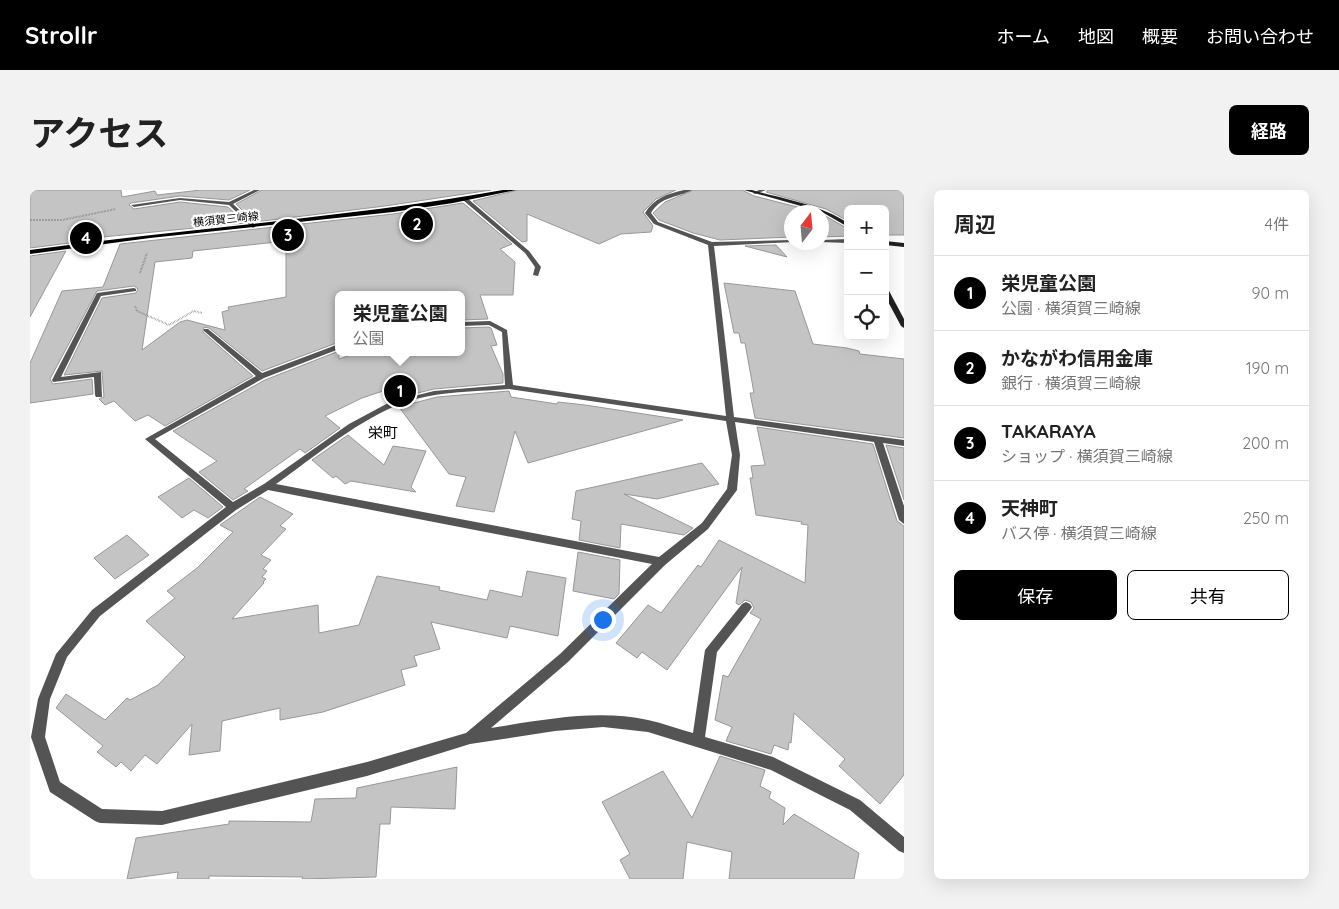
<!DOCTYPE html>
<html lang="ja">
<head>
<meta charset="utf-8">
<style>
	body { margin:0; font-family:Quicksand,"Noto Sans JP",sans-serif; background:#f2f2f2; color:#222 }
	.controls { position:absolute; right:15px; top:15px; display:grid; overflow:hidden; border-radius:8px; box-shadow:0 5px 20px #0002 }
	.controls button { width:45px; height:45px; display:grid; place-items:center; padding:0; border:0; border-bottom:1px solid #e0e0e0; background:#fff; color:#222; font:25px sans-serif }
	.compass { position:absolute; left:754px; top:15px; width:45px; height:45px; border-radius:50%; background:#fff; box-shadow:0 5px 20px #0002; rotate:16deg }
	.you { position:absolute; left:572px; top:429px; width:18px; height:18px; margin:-12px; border:4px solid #fff; border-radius:50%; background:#1a73e8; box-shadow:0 0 0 8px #1a73e833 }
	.badge { display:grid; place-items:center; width:32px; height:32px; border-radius:50%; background:#000; color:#fff; font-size:16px; font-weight:700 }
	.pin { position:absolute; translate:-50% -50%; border:2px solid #fff; box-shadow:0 1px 5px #0006 }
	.popup { position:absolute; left:305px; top:101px; width:130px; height:65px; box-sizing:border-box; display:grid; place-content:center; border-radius:8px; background:#fff; filter:drop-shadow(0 1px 4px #0005); font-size:16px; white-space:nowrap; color:#767676 }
	.popup b { font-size:19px; color:#222 }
	.popup::after { content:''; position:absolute; left:50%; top:100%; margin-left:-10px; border:10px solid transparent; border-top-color:#fff }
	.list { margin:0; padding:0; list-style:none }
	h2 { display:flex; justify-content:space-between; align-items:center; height:65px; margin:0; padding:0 20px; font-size:21px }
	h2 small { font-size:16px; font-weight:400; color:#767676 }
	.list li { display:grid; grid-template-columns:32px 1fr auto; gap:15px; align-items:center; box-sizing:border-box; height:75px; padding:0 20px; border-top:1px solid #e0e0e0 }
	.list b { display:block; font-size:19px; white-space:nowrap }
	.list p { margin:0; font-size:16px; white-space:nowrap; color:#767676 }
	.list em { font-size:16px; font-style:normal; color:#767676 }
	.actions { display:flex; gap:10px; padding:15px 20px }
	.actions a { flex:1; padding:11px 0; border:1px solid #000; border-radius:8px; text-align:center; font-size:18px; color:#000 }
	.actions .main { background:#000; color:#fff }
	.icon { flex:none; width:28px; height:28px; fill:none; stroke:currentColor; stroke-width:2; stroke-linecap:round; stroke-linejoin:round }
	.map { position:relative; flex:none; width:874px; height:689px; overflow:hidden; border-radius:8px }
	header { display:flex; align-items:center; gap:30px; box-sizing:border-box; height:70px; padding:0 25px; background:#000; color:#fff }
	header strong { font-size:24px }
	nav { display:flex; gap:28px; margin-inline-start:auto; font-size:18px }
	.intro { display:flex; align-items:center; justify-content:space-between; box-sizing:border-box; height:120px; padding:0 30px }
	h1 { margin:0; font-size:35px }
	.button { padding:12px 22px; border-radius:8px; background:#000; color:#fff; font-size:18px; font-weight:700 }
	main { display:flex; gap:30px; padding:0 30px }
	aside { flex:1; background:#fff; border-radius:8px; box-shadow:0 5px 20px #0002 }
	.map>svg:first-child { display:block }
</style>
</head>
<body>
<header>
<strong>Strollr</strong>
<nav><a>ホーム</a><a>地図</a><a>概要</a><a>お問い合わせ</a></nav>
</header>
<div class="intro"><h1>アクセス</h1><a class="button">経路</a></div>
<main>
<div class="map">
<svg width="874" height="689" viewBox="0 0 874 689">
	<rect width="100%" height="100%" fill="#fff"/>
	<g fill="#c4c4c4" stroke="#989898" fill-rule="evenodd">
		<polygon points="0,0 91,0 92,7 125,1 127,5 171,0 220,0 199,10 150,6 101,13 99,15 104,19 150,12 198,17 215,33 42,50 40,53 0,58"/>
		<polygon points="232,0 461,0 355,16 224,32 206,14"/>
		<polygon points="488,0 646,0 626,9 613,22 623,36 621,42 591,44 569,54 497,24 497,51 492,52 443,11"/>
		<polygon points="664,0 712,0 724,6 787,22 762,22 762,47 690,50 663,43 629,30 623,23 635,12"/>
		<polygon points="738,0 874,0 874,45 855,45 855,19 818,19 818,31 796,19 736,2"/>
		<path d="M433 13 482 54 470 59 485 72 483 105H450L458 129 431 130V105H309V152L232 181 179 138 174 137 173 142 223 186 135 236 118 225 105 231 84 211 75 215 69 209 74 207 72 181 34 185 72 108 106 103 108 99 104 96 67 101 20 189 23 194 62 189 63 204 0 213V173L32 101 73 97 90 54 363 24ZM256 51V107L198 117 199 120 192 122 195 140 157 130 150 132 112 160 125 72 162 68 163 61Z"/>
		<polygon points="792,24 818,39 818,46 792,47"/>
		<polygon points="746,55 757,67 715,56"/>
		<polygon points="36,61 0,127 0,66"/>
		<polygon points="694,93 765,101 783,154 817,158 829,161 830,164 874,169 874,248 725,228 720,203 724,203 715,153 711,153 709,143 704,143"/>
		<polygon points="459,137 461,138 467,155 461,156 473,184 473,193 404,199 363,209 356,200 332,208 295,226 310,238 275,263 270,259 214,299 218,301 203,310 169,282 187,271 143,241 235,190 309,161 309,169 330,162 431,162 431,138"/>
		<polygon points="479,201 481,207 527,214 528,212 555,215 653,230 498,273 485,241 464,322 426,316 436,287 419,284 369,217 407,207"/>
		<polygon points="727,237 843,254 867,331 874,336 874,585 850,614 809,576 815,569 764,523 761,553 759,552 758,560 744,555 741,564 696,551 702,537 685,530 693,485 698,487 731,429 720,423 724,418 721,412 715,410 709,415 706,413 712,377 637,480 612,462 607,468 586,453 618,415 631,423 668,375 671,377 689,350 775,393 778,335 771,334 772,332 726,325 720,288 723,288 721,276 735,275"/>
		<polygon points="318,245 354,275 363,256 396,261 381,297 386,302 321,291 315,294 306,286 303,288 282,270"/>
		<polygon points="856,255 874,258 874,310"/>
		<polygon points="672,273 689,294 627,309 594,304 663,338 654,345 591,334 590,358 549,350 551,331 542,329 546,301"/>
		<polygon points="159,288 193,317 178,328 164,320 152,328 128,307"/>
		<polygon points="230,307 263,324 250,336 256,339 231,365 241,370 233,379 237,381 232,387 236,389 233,392 234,393 202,429 288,415 289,443 329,435 347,386 410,397 409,400 457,410 460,400 492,407 497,381 536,388 528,446 480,436 477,448 401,432 410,459 384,466 387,476 371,480 375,495 293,522 250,530 250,518 192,531 190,561 159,565 162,534 127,574 115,565 101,581 91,572 86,577 67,562 73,556 26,518 36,504 75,530 97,508 100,510 128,495 155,467 116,431 145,408 137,401 167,378 203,342 190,335"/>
		<polygon points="97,345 119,365 85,389 64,368"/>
		<polygon points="548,362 590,370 589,404 584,409 543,401"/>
		<polygon points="690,566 735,580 730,596 741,602 739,608 755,618 753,635 764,624 829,663 824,689 699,689 702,662 657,652 653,689 600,689 590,670 600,664 572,612 633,581 662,628"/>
		<polygon points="427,577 425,619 361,617 360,634 350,634 346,687 272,689 273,687 179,686 179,689 147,689 148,682 97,689 106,648 199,634 199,631 281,632 285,609 326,608 327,598"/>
	</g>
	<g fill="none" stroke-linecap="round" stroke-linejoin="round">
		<g stroke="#767676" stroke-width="2" stroke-dasharray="0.5 1" stroke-linecap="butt">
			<polyline points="0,30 32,30 86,19"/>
			<polyline points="110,83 117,63"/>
			<polyline points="105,116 107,121 139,135 164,121 172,123"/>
		</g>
		<g fill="#545454" fill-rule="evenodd">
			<polygon points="433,8 437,8 499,61 511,77 508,86 503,85 505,77 495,63 433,10"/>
			<polygon points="104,98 106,99 106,101 71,106 31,187 71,182 72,207 66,207 65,205 64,187 23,192 22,190 67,103"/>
		</g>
		<g fill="#545454" fill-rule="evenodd">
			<polygon points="224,0 230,0 203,14 225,35 226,36 223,38 199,15 150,10 104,17 101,15 150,8 199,12"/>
			<path d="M654 0H662C647 8 631 6 621 23L628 32 682 52 762 50V52H764L684 56 704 227 874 250V256L853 253 874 316V334L869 330 844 252 705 232 710 265 707 300 678 339 635 375 538 472 461 538C513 530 566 519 618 530 633 533 648 539 663 543L675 460 712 414 716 412 720 414 722 417 720 420 687 462 675 547 743 567 830 610 874 647V663L869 661 820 620 741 580 618 542 573 537 525 541 440 554 337 586 132 635 70 633 65 631 20 602 1 547 8 509 26 464 62 420 196 317 115 249 226 186 174 141V139H178L232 183 309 154V159L234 188 125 249 203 312 234 294 319 234 360 212 404 201 475 195 472 142 459 135 431 136V132L460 131 477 140 483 195 696 226 678 55 624 34 615 23C624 8 637 4 654 0ZM479 199 696 231 702 265 697 299 672 333 629 367 246 294C284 267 322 235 365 216 400 201 442 202 479 199ZM238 300 622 374 530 464 436 543 337 572 132 621 72 619 30 592 15 547 20 509 37 467 70 426 206 320Z"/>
			<polygon points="729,0 736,0 725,4 723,3"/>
			<polygon points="818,49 818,53 790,52 792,52 792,50"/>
		</g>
		<g fill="#212121" fill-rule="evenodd">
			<path d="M714 0H722C754 9 789 14 818 33V37L792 22Z"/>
			<polygon points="855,51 874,53 874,57 855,55"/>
			<polygon points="855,97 858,99 874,129 874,138 871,136 855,106"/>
		</g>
		<path fill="#000" fill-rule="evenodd" d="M473 0H486L423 13 363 22 120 48 0 64V60C157 38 316 28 473 0Z"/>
	</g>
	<g text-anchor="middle" stroke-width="4.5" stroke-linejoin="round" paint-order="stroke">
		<g font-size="11" fill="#000" stroke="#fff">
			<text transform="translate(196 29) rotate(-6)" y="4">横須賀三崎線</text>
		</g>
		<g font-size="15" fill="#000" stroke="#fff">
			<text x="353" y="248">栄町</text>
		</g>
	</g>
</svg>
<div class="controls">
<button>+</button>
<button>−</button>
<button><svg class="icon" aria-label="locate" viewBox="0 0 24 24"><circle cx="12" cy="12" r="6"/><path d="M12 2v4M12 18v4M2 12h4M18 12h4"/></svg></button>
</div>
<svg class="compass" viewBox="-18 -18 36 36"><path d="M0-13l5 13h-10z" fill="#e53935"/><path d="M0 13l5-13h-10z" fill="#767676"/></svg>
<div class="you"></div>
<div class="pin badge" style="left:370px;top:201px">1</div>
<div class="popup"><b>栄児童公園</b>公園</div>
<div class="pin badge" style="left:387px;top:34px">2</div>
<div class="pin badge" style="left:258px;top:45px">3</div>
<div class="pin badge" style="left:56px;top:48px">4</div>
</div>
<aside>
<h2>周辺<small>4件</small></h2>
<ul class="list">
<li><span class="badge">1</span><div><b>栄児童公園</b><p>公園 · 横須賀三崎線</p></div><em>90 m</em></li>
<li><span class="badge">2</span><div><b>かながわ信用金庫</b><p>銀行 · 横須賀三崎線</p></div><em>190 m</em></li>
<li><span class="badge">3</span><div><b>TAKARAYA</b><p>ショップ · 横須賀三崎線</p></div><em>200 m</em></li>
<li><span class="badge">4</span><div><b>天神町</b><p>バス停 · 横須賀三崎線</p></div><em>250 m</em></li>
</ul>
<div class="actions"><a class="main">保存</a><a>共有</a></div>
</aside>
</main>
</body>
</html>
